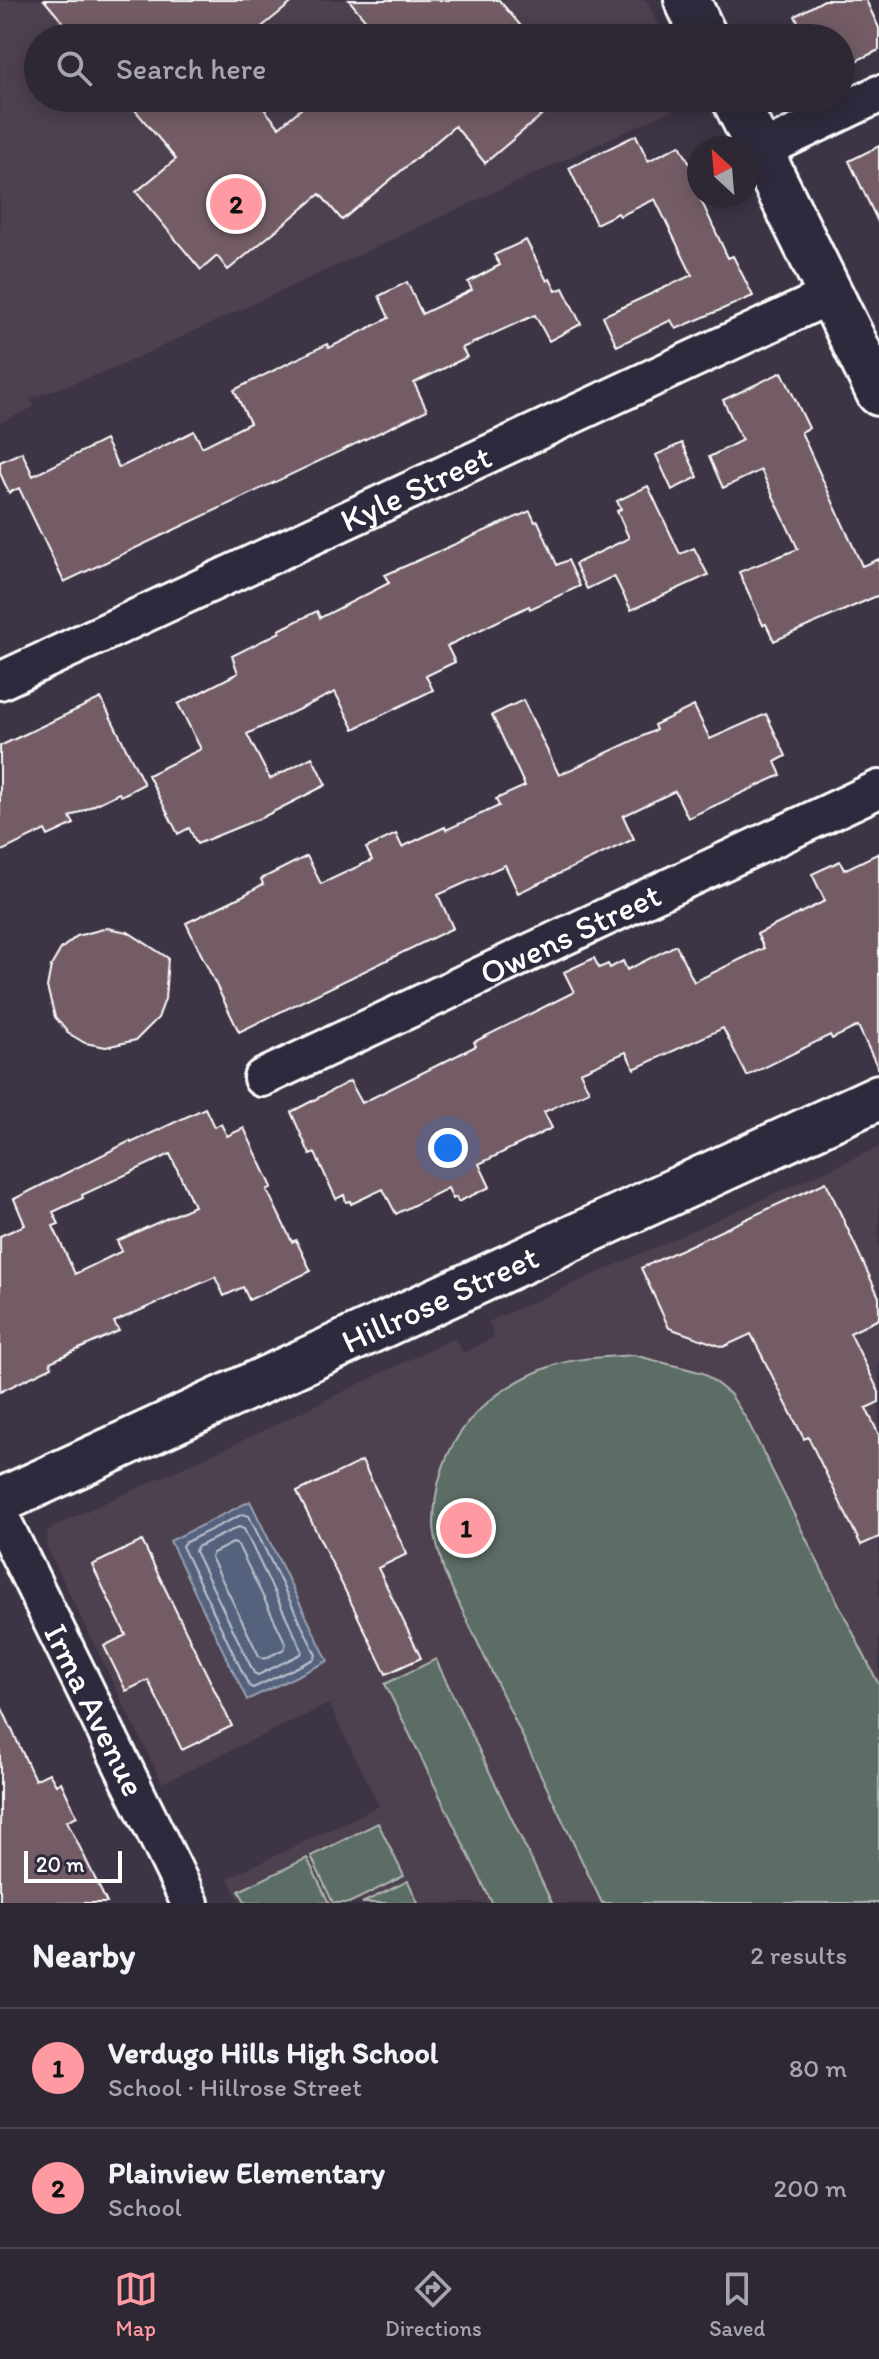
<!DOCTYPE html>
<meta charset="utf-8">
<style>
:root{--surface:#2e2734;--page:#3a3340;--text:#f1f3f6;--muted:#a7a5ac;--line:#49444f;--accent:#ff9aa2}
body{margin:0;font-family:Itim,sans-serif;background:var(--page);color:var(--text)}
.compass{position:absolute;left:687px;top:136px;width:72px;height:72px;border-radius:50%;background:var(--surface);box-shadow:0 4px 20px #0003;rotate:334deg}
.scale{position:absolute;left:24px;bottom:20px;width:98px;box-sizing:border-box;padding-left:8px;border:4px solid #fff;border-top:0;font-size:22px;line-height:28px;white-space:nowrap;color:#fff;-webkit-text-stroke:6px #2f2a3d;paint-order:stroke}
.you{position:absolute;left:448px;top:1148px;width:28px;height:28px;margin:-20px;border:6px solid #fff;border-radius:50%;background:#1a73e8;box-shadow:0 0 0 12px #1a73e833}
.badge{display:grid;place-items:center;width:52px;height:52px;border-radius:50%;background:var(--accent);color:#111;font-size:26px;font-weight:700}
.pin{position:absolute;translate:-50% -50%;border:4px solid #fff;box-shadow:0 2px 8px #0006}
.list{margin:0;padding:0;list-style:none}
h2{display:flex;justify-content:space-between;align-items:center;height:104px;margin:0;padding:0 32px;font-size:34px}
h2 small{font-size:26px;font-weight:400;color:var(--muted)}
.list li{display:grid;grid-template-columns:52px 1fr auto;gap:24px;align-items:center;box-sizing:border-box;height:120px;padding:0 32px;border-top:2px solid var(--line)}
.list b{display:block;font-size:30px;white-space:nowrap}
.list p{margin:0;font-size:26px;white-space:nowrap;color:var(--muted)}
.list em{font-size:26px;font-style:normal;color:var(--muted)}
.icon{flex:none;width:44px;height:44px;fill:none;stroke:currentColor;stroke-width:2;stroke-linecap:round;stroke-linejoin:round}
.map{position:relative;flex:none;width:879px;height:1903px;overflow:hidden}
.search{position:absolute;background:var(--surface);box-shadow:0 4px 20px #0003;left:24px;right:24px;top:24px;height:88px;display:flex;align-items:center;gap:20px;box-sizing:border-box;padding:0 28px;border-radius:44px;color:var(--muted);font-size:30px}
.sheet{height:344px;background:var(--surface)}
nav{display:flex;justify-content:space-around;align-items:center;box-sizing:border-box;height:112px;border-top:2px solid var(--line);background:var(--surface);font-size:22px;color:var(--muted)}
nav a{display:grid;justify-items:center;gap:4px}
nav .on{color:var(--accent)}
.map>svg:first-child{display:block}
.built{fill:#4d404f}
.green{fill:#5c6d65;stroke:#aeb6b2;stroke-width:2}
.water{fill:#54627d;stroke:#98a1b1;stroke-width:2}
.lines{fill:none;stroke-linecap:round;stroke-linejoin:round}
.shore{stroke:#bbc0cb;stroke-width:2}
.building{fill:#735b66;stroke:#fff;stroke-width:2;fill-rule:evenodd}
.street-casing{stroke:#fff;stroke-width:42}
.secondary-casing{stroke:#fff;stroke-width:50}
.street{stroke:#2f2a3d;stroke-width:36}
.secondary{stroke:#2f2a3d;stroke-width:44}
.labels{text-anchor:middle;stroke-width:7;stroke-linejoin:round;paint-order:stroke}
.street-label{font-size:34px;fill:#fff;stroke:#2f2a3d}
</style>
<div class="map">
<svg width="879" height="1903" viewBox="0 0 879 1903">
<rect width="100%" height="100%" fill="#3d3445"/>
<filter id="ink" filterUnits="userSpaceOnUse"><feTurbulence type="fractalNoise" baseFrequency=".0125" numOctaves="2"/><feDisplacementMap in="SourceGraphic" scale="16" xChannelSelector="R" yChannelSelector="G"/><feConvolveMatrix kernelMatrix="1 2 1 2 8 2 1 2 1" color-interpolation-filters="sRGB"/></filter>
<g filter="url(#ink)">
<!-- built -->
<path class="built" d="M 0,0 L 646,0 L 665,38 L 38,38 L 38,98 L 694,100 L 115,368 L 30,399 L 34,407 L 0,423 Z
M 879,1147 L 879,1903 L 240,1903 L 228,1878 L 379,1806 L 329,1704 L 162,1783 L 46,1546 L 48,1531 L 58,1524 L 237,1443 L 454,1338 L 464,1353 L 494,1337 L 488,1322 Z"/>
<!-- green -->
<path class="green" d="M 634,1355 L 703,1373 L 730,1394 L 747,1420 L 879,1685 L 879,1903 L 602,1903 L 444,1572 C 441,1557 434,1539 434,1524 C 434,1446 478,1394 549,1367 C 576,1357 606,1357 634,1355 Z
M 436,1659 L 438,1664 L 552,1903 L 492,1903 L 385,1684 Z
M 378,1823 L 404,1876 L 349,1903 L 333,1903 L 311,1856 Z
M 307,1858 L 329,1903 L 246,1903 L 239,1891 Z
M 408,1881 L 418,1903 L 362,1903 Z"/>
<!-- water -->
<path class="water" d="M 250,1501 L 328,1661 L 247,1700 L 170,1541 Z"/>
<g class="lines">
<!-- shore -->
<path class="shore" d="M 243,1514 L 249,1516 L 316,1655 L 314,1659 L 253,1688 L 249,1686 L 182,1546 L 184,1543 Z
M 239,1527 L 244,1529 L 302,1650 L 301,1654 L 258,1675 L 254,1673 L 195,1551 L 197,1547 Z
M 233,1543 L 238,1545 L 286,1644 L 284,1649 L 264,1659 L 259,1656 L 211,1557 L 213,1553 Z"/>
</g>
<!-- building -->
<path class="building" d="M 44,0 L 295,0 L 248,38 L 76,38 Z
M 349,0 L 499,0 L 531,38 L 380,38 Z
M 824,0 L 866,0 L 879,28 L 879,50 L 841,68 L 841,38 L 806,38 L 795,16 Z
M 125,98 L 255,98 L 279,127 L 314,98 L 562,98 L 485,163 L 455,126 L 342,220 L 320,194 L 228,270 L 217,256 L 201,270 L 136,192 L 176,159 Z
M 636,135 L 648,161 L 680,145 L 697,178 L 692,181 L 728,258 L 733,256 L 753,296 L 676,329 L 671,320 L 617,346 L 603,316 L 692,275 L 655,199 L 620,216 L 618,213 L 596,224 L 569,168 Z
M 879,146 L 879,224 L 849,161 Z
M 526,240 L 547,281 L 550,279 L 556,291 L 563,288 L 581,324 L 549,341 L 535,315 L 462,348 L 467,357 L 414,383 L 427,410 L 64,582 L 19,488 L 9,493 L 0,473 L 0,462 L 22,452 L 33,476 L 105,440 L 119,468 L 194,431 L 202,447 L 250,423 L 234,390 L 327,344 L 329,348 L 389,318 L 379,296 L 407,282 L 422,314 L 472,290 L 468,282 L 500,265 L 494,255 Z
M 782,372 L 809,428 L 801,432 L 862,566 L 879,559 L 879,595 L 774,641 L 766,624 L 763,625 L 739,572 L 798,549 L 761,470 L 723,488 L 709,457 L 742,440 L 723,400 Z
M 682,443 L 698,477 L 672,490 L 656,455 Z
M 648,486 L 680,554 L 694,548 L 708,575 L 631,610 L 614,576 L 587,589 L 575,564 L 629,538 L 617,511 L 621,509 L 617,501 Z
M 530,511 L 535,522 L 538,521 L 557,565 L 568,560 L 580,586 L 530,609 L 529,606 L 447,646 L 455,662 L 426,676 L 433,690 L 354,729 L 335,692 L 247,734 L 270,779 L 312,757 L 326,785 L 263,817 L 197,844 L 189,828 L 178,834 L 148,775 L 201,749 L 178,704 L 238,673 L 232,656 L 280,632 L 279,630 L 317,611 L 320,618 L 389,583 L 385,575 Z
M 101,698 L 144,784 L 121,796 L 119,793 L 70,817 L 74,824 L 48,836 L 45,830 L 0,852 L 0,746 Z
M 523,700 L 559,775 L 656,730 L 654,725 L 694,706 L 710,739 L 766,714 L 786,756 L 775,762 L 781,775 L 688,818 L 675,791 L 623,816 L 634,839 L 518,893 L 505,865 L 438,895 L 453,928 L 239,1032 L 186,923 L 242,896 L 263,884 L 261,879 L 307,856 L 321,884 L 372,860 L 366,848 L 396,834 L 402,847 L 445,827 L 446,830 L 499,806 L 496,799 L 525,786 L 492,715 Z
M 879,853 L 879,1070 L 858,1026 L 832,1039 L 830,1035 L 747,1076 L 723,1028 L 634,1069 L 626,1052 L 580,1072 L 589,1091 L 544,1112 L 552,1128 L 479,1164 L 490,1187 L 458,1202 L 456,1197 L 453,1199 L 448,1188 L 396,1214 L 383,1189 L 351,1204 L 350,1201 L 346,1202 L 344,1195 L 336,1199 L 315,1153 L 310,1155 L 291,1112 L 350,1081 L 362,1103 L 476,1046 L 474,1042 L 574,992 L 564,972 L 594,958 L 599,968 L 608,964 L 610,968 L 623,961 L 627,970 L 676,945 L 694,982 L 764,948 L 757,934 L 825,901 L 812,874 L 840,861 L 844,870 Z
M 107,928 L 128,932 L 168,958 L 165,999 L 158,1018 L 136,1040 L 106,1047 L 85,1043 L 68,1033 L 55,1017 L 47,987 L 51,966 L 61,949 L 77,936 Z
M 205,1108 L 214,1127 L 221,1124 L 227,1136 L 244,1128 L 272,1187 L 267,1190 L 292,1242 L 296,1240 L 311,1271 L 249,1300 L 243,1287 L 224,1296 L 215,1277 L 114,1322 L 119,1331 L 50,1362 L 52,1367 L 0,1392 L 0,1236 L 25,1225 L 14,1199 L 130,1141 L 131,1143 ZM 170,1154 L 194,1206 L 117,1241 L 122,1251 L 75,1274 L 53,1226 L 59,1224 L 53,1212 L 83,1198 L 82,1195 Z
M 826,1182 L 879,1297 L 879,1319 L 850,1333 L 879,1392 L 879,1402 L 866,1408 L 879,1435 L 879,1537 L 861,1545 L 808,1437 L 804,1439 L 751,1334 L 723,1347 L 669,1328 L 641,1268 Z
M 362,1461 L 407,1554 L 378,1568 L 421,1658 L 386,1674 L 297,1492 Z
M 142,1541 L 232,1726 L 182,1750 L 148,1680 L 126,1691 L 104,1646 L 126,1635 L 92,1565 Z
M 0,1704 L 35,1780 L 49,1773 L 56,1785 L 61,1782 L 77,1816 L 67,1821 L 107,1903 L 0,1903 Z"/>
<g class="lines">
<!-- street casing -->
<g class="street-casing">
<g id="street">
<path d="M 760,151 L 879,94"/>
<path id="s1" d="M 0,681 L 831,295"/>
<path id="s2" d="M 262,1078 L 879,789"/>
<path id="s3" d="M 0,1516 L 190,1903"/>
</g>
</g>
<!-- secondary casing -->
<g class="secondary-casing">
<g id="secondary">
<path d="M 687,0 L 705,38"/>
<path d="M 734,98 L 879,393"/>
<path id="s4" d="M 0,1501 L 879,1097"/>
</g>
</g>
<!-- street -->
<use href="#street" class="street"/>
<!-- secondary -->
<use href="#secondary" class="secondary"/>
</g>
</g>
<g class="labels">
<!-- street labels -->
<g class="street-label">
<text dy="12" stroke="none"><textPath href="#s1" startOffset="458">Kyle Street</textPath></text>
<text dy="12" stroke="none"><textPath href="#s2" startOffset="340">Owens Street</textPath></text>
<text dy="12" stroke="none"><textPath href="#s4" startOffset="484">Hillrose Street</textPath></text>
<text dy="12" stroke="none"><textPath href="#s3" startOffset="216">Irma Avenue</textPath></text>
</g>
</g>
</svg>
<svg class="compass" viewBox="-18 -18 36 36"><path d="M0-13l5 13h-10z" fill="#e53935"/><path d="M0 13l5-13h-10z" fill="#a7a5ac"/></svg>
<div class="scale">20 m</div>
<div class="you"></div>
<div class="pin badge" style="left:466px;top:1528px">1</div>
<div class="pin badge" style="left:236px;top:204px">2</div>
<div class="search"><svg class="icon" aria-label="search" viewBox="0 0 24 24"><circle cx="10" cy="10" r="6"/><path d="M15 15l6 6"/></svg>Search here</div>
</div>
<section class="sheet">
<h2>Nearby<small>2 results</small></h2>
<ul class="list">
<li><span class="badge">1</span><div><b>Verdugo Hills High School</b><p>School · Hillrose Street</p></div><em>80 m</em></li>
<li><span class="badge">2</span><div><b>Plainview Elementary</b><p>School</p></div><em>200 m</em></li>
</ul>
</section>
<nav>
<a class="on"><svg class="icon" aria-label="map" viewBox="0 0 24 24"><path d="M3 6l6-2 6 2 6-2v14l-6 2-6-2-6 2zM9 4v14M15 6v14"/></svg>Map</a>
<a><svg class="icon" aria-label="directions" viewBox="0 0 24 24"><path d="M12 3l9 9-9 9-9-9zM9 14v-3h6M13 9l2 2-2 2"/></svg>Directions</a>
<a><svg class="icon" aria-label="saved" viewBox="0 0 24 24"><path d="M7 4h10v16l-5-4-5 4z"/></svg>Saved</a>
</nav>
